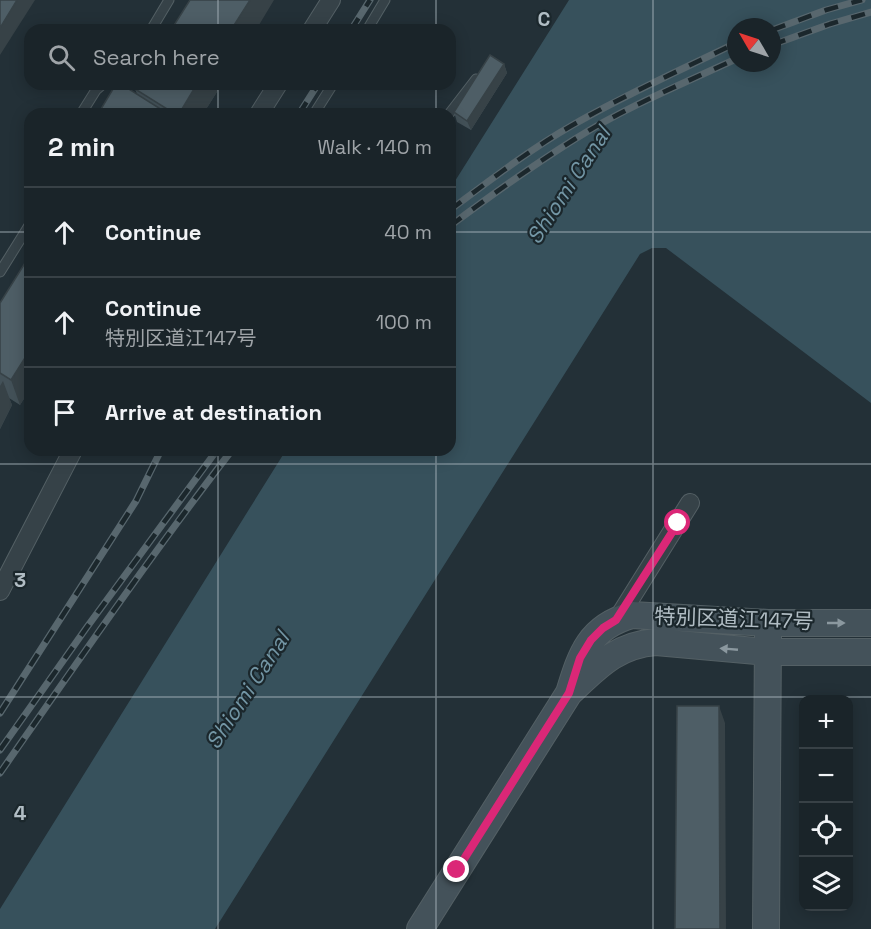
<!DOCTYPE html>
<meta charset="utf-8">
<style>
:root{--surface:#1a2429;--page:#232c31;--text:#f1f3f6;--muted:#9fa4a8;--line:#384146}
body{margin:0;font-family:"Space Grotesk","Noto Sans JP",sans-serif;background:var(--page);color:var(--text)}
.controls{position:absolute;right:18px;bottom:18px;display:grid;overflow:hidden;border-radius:12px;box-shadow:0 3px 15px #0003}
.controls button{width:54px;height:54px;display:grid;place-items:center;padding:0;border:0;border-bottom:2px solid var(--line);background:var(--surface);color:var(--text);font:30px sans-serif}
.compass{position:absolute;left:727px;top:18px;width:54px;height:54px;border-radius:50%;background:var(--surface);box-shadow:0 3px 15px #0003;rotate:309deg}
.stop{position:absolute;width:18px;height:18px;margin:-14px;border:4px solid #db2777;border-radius:50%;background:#fff}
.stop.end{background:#db2777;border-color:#fff;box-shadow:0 2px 6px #0008}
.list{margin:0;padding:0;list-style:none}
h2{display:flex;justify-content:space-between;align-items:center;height:78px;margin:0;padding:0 24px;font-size:26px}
h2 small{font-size:20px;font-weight:400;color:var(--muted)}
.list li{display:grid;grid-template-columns:39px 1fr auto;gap:18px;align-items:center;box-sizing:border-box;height:90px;padding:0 24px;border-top:2px solid var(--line)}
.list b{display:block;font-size:22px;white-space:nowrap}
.list p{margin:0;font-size:20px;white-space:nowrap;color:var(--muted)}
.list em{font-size:20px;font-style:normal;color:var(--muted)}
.icon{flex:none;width:33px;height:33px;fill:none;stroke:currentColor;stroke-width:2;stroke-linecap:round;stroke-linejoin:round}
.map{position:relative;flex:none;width:871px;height:929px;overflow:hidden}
.search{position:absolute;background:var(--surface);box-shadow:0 3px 15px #0003;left:24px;top:24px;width:432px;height:66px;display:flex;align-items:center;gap:15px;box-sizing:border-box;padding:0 21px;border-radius:18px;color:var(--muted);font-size:22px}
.panel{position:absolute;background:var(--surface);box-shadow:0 3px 15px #0003;left:24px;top:108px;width:432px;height:348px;border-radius:18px}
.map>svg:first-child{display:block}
.water{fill:#37515c;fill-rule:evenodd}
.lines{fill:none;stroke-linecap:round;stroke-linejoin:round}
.lane-casing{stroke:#546065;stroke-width:11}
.street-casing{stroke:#546065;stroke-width:20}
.secondary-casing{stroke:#546065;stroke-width:28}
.lane{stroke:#364248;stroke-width:9}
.street{stroke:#364248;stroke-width:18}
.secondary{stroke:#44525a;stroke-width:26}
.rail-casing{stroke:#58676e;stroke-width:7}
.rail{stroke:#1b272c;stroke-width:4.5;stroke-dasharray:14;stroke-linecap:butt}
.wall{fill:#435158}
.shaded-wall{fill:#374247}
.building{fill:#4e5e66;stroke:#374247;stroke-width:1.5}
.oneway{fill:#8b989f}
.route{stroke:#db2777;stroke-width:8}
.grid{fill:none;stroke:#b1bdc4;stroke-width:1.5;stroke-opacity:0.55}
.labels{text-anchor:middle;stroke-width:4.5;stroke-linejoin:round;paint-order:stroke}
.street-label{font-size:21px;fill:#b1bdc4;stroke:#1b272c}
.water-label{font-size:22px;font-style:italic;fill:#7396a5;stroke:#1b272c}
.grid-label{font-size:20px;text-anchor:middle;font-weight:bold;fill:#b1bdc4;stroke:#1b272c;stroke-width:4.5;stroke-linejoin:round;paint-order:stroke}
</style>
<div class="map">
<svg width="871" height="929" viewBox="0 0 871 929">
<rect width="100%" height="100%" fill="#233037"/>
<!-- water -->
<path class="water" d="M 569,0 L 871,0 L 871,403 L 666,248 L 652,248 L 640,254 L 215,929 L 0,929 L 0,909 L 286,450 L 450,450 L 450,189 ZM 736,27 L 772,27 L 772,63 L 736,63 Z"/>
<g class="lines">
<!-- lane casing -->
<g class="lane-casing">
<path id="lane" d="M 151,30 L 169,0
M 367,30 L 385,0
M 81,114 L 96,90 L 103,84
M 314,114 L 333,84
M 449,114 L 476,79
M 0,272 L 30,224"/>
</g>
<!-- street casing -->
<g class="street-casing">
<path id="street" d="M 312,30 L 331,0
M 259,114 L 278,84
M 0,591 L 73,450
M 617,620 L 690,503"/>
</g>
<!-- secondary casing -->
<g class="secondary-casing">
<path id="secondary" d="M 569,693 C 597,667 616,645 656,642 L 767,652 L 871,652
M 420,929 L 569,693 C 581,654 589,627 632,615 L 768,623 L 871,623
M 766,929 L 768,635"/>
</g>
<!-- lane -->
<use href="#lane" class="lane"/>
<!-- street -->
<use href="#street" class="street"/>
<!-- secondary -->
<use href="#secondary" class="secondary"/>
<!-- rail casing -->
<g class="rail-casing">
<path id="rail" d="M 351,30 L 370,0
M 772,30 L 826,10 L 862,0
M 772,45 L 830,24 L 871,12
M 299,114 L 318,84
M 450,210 C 489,181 529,150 571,126 C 624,95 681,70 736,43
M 450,226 C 490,196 532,166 575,139 C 626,107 682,84 736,59
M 0,713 L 136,501 L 161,450
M 0,750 L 87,627 L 217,450
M 0,773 C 76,664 151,555 232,450"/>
</g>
<!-- rail -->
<use href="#rail" class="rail"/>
</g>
<!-- wall -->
<path class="wall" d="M 504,64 L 507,73 L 471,130 L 457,122 L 454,112 Z
M 138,84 L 222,84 L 203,114 L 98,114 L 137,94 L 135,89 Z
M 30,255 L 30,389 L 20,405 L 9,398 L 12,405 L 0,429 L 0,303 Z"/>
<!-- shaded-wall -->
<path class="shaded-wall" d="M 17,0 L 35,0 L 0,55 L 0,28 Z
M 250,0 L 274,0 L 256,30 L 231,30 Z
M 504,64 L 507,73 L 471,130 L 467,121 Z
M 197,84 L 222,84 L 203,114 L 179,114 Z
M 159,108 L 161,114 L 155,114 Z
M 30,350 L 30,389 L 20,405 L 11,380 Z
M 3,381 L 12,405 L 0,429 L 0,386 Z
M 719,706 L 725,723 L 726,929 L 720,929 Z"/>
<!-- building -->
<path class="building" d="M 0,0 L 17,0 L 0,28 Z
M 190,0 L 250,0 L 231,30 L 171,30 Z
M 490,55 L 504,64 L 467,121 L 454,112 Z
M 116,84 L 121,84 L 159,108 L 155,114 L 98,114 Z
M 138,84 L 197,84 L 179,114 L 175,114 L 135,89 Z
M 30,255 L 30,350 L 11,380 L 0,373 L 0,303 Z
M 677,706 L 719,706 L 720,929 L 675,929 Z"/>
<!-- one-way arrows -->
<defs><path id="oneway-solid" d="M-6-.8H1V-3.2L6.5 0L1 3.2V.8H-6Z" transform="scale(1.5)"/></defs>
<g class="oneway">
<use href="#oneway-solid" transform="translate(836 623)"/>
<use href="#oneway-solid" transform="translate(729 649) rotate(-175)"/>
</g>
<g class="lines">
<!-- route -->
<path class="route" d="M 457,870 L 569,693 L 580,658 L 591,640 L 603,628 L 616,620 L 678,523"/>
</g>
<!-- grid -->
<path class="grid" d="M 218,0 L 218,30M 436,0 L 436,30M 653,0 L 653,929M 218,84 L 218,114M 436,84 L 436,114M 0,232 L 30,232M 450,232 L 871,232M 218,450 L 218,929M 436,450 L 436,929M 0,464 L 871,464M 0,697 L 871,697"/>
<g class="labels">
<!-- street labels -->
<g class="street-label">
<text transform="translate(734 619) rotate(2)" y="7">特別区道江147号</text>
</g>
<!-- water labels -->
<g class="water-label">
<text transform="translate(568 185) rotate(-57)" y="8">Shiomi Canal</text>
<text transform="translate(247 690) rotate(-57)" y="8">Shiomi Canal</text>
</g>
</g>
<g class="grid-label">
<text x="544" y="26">C</text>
<text x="20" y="587">3</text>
<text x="20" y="820">4</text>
</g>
</svg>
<div class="controls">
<button>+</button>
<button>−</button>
<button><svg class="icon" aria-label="locate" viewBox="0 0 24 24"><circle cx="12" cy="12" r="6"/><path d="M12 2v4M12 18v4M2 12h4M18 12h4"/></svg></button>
<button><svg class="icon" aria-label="layers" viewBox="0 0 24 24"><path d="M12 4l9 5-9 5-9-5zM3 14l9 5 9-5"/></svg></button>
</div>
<svg class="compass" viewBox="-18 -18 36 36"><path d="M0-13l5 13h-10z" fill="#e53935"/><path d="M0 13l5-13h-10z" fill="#9fa4a8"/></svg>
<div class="stop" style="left:678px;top:523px"></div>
<div class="stop end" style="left:457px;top:870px"></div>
<div class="search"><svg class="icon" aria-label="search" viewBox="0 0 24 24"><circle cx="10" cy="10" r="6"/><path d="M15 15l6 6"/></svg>Search here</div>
<section class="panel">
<h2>2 min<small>Walk · 140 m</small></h2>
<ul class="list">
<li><svg class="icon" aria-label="ahead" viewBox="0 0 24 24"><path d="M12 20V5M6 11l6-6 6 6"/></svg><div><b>Continue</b></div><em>40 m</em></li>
<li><svg class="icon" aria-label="ahead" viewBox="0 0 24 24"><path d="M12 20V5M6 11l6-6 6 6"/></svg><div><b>Continue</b><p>特別区道江147号</p></div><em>100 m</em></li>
<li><svg class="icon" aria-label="arrive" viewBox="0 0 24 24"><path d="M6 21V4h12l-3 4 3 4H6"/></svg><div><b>Arrive at destination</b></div></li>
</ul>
</section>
</div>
